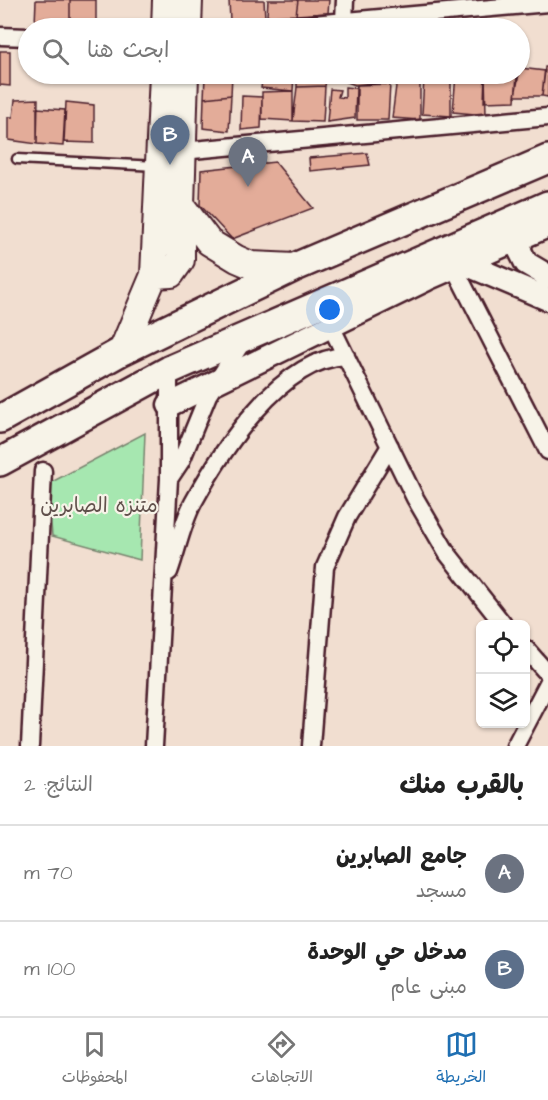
<!DOCTYPE html>
<html lang="ar">
<meta charset="utf-8">
<style>
:root{--surface:#fff;--page:#f2f2f2;--text:#222;--muted:#767676;--line:#e0e0e0;--accent:#1f6fb2}
body{margin:0;font-family:"Architects Daughter","Playpen Sans Arabic",sans-serif;background:var(--page);color:var(--text);direction:rtl}
.controls{position:absolute;right:18px;bottom:18px;display:grid;overflow:hidden;border-radius:9px;box-shadow:0 2px 4px #0004}
.controls button{width:54px;height:54px;display:grid;place-items:center;padding:0;border:0;border-bottom:2px solid var(--line);background:var(--surface);color:var(--text);font:30px sans-serif}
.you{position:absolute;left:330px;top:310px;width:21px;height:21px;margin:-15px;border:4px solid #fff;border-radius:50%;background:#1a73e8;box-shadow:0 0 0 9px #1a73e833}
.badge{display:grid;place-items:center;width:39px;height:39px;border-radius:50%;background:var(--accent);color:#fff;font-size:20px;font-weight:700}
.pin{position:absolute;translate:-50% -50px;filter:drop-shadow(0 2px 3px #0008)}
.pin::after{content:'';position:absolute;top:32px;width:21px;height:18px;background:inherit;clip-path:polygon(0 0,100% 0,50% 100%)}
.list{margin:0;padding:0;list-style:none}
h2{display:flex;justify-content:space-between;align-items:center;height:78px;margin:0;padding:0 24px;font-size:26px}
h2 small{font-size:20px;font-weight:400;color:var(--muted)}
.list li{display:grid;grid-template-columns:39px 1fr auto;gap:18px;align-items:center;box-sizing:border-box;height:96px;padding:0 24px;border-top:2px solid var(--line)}
.list b{display:block;font-size:22px;white-space:nowrap}
.list p{margin:0;font-size:20px;white-space:nowrap;color:var(--muted)}
.list em{font-size:20px;font-style:normal;color:var(--muted)}
.icon{flex:none;width:33px;height:33px;fill:none;stroke:currentColor;stroke-width:2;stroke-linecap:round;stroke-linejoin:round}
.map{position:relative;flex:none;width:548px;height:746px;overflow:hidden;direction:ltr}
.search{position:absolute;background:var(--surface);box-shadow:0 2px 4px #0004;left:18px;right:18px;top:18px;height:66px;display:flex;align-items:center;gap:15px;box-sizing:border-box;padding:0 21px;border-radius:33px;color:var(--muted);font-size:22px}
.sheet{height:270px;background:var(--surface)}
nav{display:flex;justify-content:space-around;align-items:center;box-sizing:border-box;height:84px;border-top:2px solid var(--line);background:var(--surface);font-size:16px;color:var(--muted)}
nav a{display:grid;justify-items:center;gap:3px}
nav .on{color:var(--accent)}
.map>svg:first-child{display:block}
.green{fill:#a6e7b0;stroke:#78836e;stroke-width:1.5}
.building{fill:#e3ac99;stroke:#4a1f2b;stroke-width:1.5}
.lines{fill:none;stroke-linecap:round;stroke-linejoin:round}
.service-casing{stroke:#4a1f2b;stroke-width:13}
.minor-casing{stroke:#4a1f2b;stroke-width:21}
.secondary-casing{stroke:#4a1f2b;stroke-width:27}
.primary-casing{stroke:#4a1f2b;stroke-width:30}
.trunk-casing{stroke:#4a1f2b;stroke-width:32}
.service{stroke:#f7f3e8;stroke-width:8}
.minor{stroke:#f7f3e8;stroke-width:16}
.secondary{stroke:#f7f3e8;stroke-width:22}
.primary{stroke:#f7f3e8;stroke-width:26}
.trunk{stroke:#f7f3e8;stroke-width:27}
.labels{text-anchor:middle;stroke-width:4.5;stroke-linejoin:round;paint-order:stroke}
.park-label{font-size:20px;fill:#61514c;stroke:#f7f3e8}
</style>
<div class="map">
<svg width="548" height="746" viewBox="0 0 548 746">
<rect width="100%" height="100%" fill="#f1ded0"/>
<filter id="ink" filterUnits="userSpaceOnUse"><feTurbulence type="fractalNoise" baseFrequency=".0167" numOctaves="2"/><feDisplacementMap in="SourceGraphic" scale="12" xChannelSelector="R" yChannelSelector="G"/><feConvolveMatrix kernelMatrix="1 2 1 2 8 2 1 2 1" color-interpolation-filters="sRGB"/></filter>
<g filter="url(#ink)">
<!-- green -->
<path class="green" d="M 145,433 L 140,560 L 52,536 L 48,484 Z"/>
<!-- building -->
<path class="building" d="M 36,0 L 70,0 L 70,26 L 35,24 Z
M 70,0 L 96,0 L 96,27 L 70,26 Z
M 229,0 L 264,0 L 265,18 L 230,21 Z
M 268,0 L 298,0 L 296,15 L 267,16 Z
M 298,0 L 329,0 L 328,13 L 296,15 Z
M 0,51 L 10,51 L 10,86 L 0,85 Z
M 545,67 L 548,67 L 548,97 L 542,96 Z
M 520,68 L 545,71 L 542,96 L 515,96 Z
M 263,74 L 294,74 L 293,91 L 261,88 Z
M 297,74 L 327,74 L 325,86 L 297,87 Z
M 339,74 L 389,74 L 390,81 L 355,85 L 339,79 Z
M 393,74 L 420,74 L 420,78 L 393,78 Z
M 420,74 L 452,74 L 451,80 L 420,78 Z
M 456,74 L 485,74 L 486,115 L 453,112 Z
M 485,74 L 517,74 L 515,101 L 484,102 Z
M 232,75 L 231,95 L 204,98 L 205,77 Z
M 397,78 L 420,78 L 420,120 L 392,118 Z
M 424,78 L 451,80 L 451,116 L 422,114 Z
M 390,84 L 388,120 L 357,120 L 357,85 Z
M 325,86 L 323,122 L 293,121 L 297,87 Z
M 345,87 L 356,88 L 355,118 L 327,122 L 330,89 L 340,90 L 338,97 L 345,98 Z
M 293,91 L 293,121 L 262,119 L 262,92 Z
M 231,95 L 229,131 L 203,128 L 204,98 Z
M 242,96 L 262,97 L 261,128 L 241,130 Z
M 38,99 L 37,144 L 9,140 L 9,117 L 13,117 L 15,100 Z
M 66,102 L 94,105 L 94,143 L 64,142 Z
M 37,108 L 65,110 L 63,146 L 37,144 Z
M 367,153 L 370,165 L 310,171 L 309,158 Z
M 275,162 L 313,208 L 232,239 L 200,205 L 201,170 Z"/>
<g class="lines">
<!-- service casing -->
<g class="service-casing">
<path id="service" d="M 17,159 L 157,166"/>
</g>
<!-- minor casing -->
<g class="minor-casing">
<path id="minor" d="M 344,20 L 345,0
M 268,28 L 548,3
M 0,36 L 28,37
M 182,151 L 548,117
M 454,267 L 548,451
M 331,326 L 415,498 L 447,553 L 503,624
M 169,479 L 181,461 L 208,395 L 243,341
M 169,572 C 177,550 182,524 193,503 C 222,450 280,359 346,356
M 526,649 L 548,674
M 30,746 L 43,471
M 154,746 L 169,479 L 169,370
M 311,746 L 325,567 L 347,517 L 390,446
M 515,746 L 548,683"/>
</g>
<!-- secondary casing -->
<g class="secondary-casing">
<path id="secondary" d="M 530,229 L 523,237 L 519,249 L 526,263 L 548,276
M 456,260 L 548,299
M 169,405 L 427,279 L 548,226"/>
</g>
<!-- primary casing -->
<g class="primary-casing">
<path id="primary" d="M 165,28 L 166,0
M 188,28 L 189,0
M 185,74 L 181,205 L 209,242 L 237,259 L 251,265 L 295,267
M 154,275 L 171,274 L 181,260 L 181,205
M 122,351 L 154,275 L 163,74"/>
</g>
<!-- trunk casing -->
<g class="trunk-casing">
<path id="trunk" d="M 0,419 L 122,351 L 295,267 L 548,159
M 0,462 L 169,370 L 548,205"/>
</g>
<!-- service -->
<use href="#service" class="service"/>
<!-- minor -->
<use href="#minor" class="minor"/>
<!-- secondary -->
<use href="#secondary" class="secondary"/>
<!-- primary -->
<use href="#primary" class="primary"/>
<!-- trunk -->
<use href="#trunk" class="trunk"/>
</g>
</g>
<g class="labels">
<!-- park labels -->
<g class="park-label">
<text x="99" y="512">متنزه الصابرين</text>
</g>
</g>
</svg>
<div class="controls">
<button><svg class="icon" aria-label="locate" viewBox="0 0 24 24"><circle cx="12" cy="12" r="6"/><path d="M12 2v4M12 18v4M2 12h4M18 12h4"/></svg></button>
<button><svg class="icon" aria-label="layers" viewBox="0 0 24 24"><path d="M12 4l9 5-9 5-9-5zM3 14l9 5 9-5"/></svg></button>
</div>
<div class="you"></div>
<div class="pin badge" style="left:248px;top:187px;background:#6b7280">A</div>
<div class="pin badge" style="left:170px;top:165px;background:#5c6f8a">B</div>
<div class="search"><svg class="icon" aria-label="search" viewBox="0 0 24 24"><circle cx="10" cy="10" r="6"/><path d="M15 15l6 6"/></svg>ابحث هنا</div>
</div>
<section class="sheet">
<h2>بالقرب منك<small>النتائج: 2</small></h2>
<ul class="list">
<li><span class="badge" style="background:#6b7280">A</span><div><b>جامع الصابرين</b><p>مسجد</p></div><em>70 m</em></li>
<li><span class="badge" style="background:#5c6f8a">B</span><div><b>مدخل حي الوحدة</b><p>مبنى عام</p></div><em>100 m</em></li>
</ul>
</section>
<nav>
<a class="on"><svg class="icon" aria-label="map" viewBox="0 0 24 24"><path d="M3 6l6-2 6 2 6-2v14l-6 2-6-2-6 2zM9 4v14M15 6v14"/></svg>الخريطة</a>
<a><svg class="icon" aria-label="directions" viewBox="0 0 24 24"><path d="M12 3l9 9-9 9-9-9zM9 14v-3h6M13 9l2 2-2 2"/></svg>الاتجاهات</a>
<a><svg class="icon" aria-label="saved" viewBox="0 0 24 24"><path d="M7 4h10v16l-5-4-5 4z"/></svg>المحفوظات</a>
</nav>
